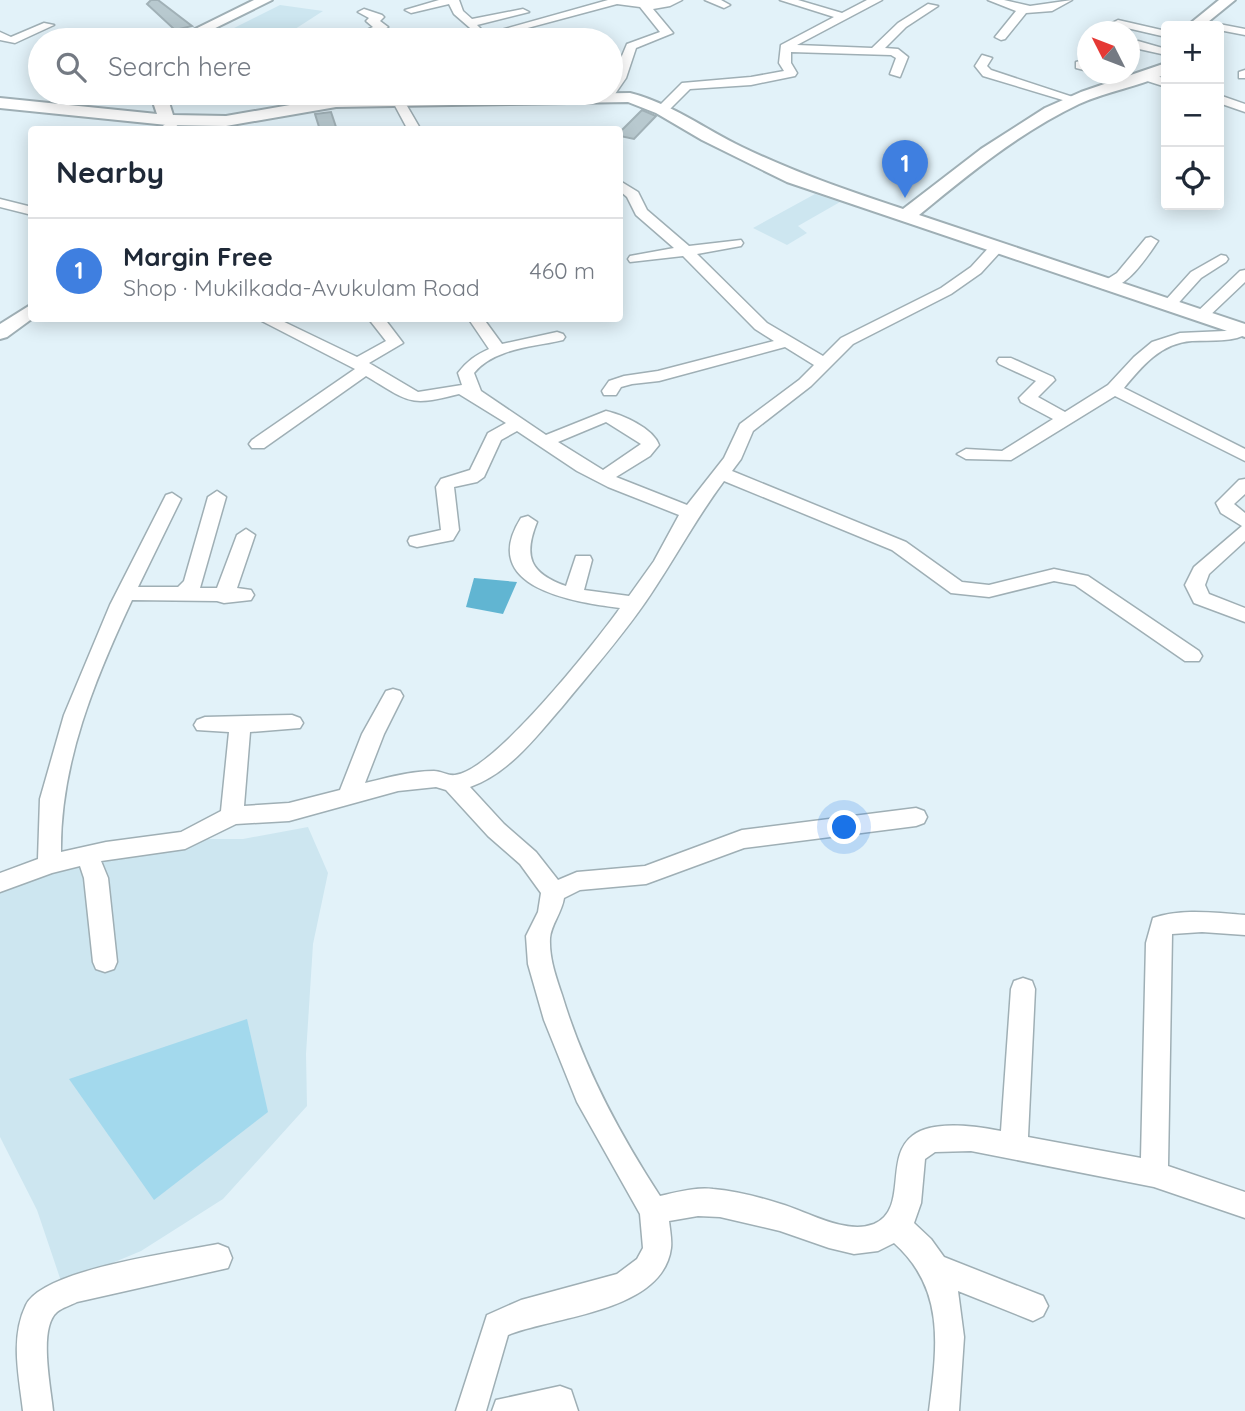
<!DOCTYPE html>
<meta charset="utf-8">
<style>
:root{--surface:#fff;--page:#f6f6f7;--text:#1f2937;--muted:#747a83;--line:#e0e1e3;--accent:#a60d3b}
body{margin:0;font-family:Quicksand,sans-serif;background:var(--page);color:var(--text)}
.controls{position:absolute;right:21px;top:21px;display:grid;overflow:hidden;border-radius:7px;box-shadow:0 4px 18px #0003}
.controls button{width:63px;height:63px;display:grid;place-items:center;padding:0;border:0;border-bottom:2px solid var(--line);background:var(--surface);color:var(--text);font:35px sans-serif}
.compass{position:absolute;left:1077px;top:21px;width:63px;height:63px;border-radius:50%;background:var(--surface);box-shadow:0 4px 18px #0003;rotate:312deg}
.you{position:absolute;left:845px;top:828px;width:24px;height:24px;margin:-18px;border:5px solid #fff;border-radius:50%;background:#1a73e8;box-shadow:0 0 0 10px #1a73e833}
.badge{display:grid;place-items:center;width:46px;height:46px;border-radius:50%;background:var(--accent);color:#fff;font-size:23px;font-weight:700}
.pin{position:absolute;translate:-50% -58px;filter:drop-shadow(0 2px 4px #0008)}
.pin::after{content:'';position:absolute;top:37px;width:24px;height:21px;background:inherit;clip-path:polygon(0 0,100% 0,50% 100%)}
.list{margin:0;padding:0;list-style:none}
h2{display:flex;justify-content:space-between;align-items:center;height:91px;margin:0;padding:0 28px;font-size:30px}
h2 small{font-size:23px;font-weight:400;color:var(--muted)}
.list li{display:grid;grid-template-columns:46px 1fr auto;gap:21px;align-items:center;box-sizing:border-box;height:105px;padding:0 28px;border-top:2px solid var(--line)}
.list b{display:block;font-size:26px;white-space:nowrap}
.list p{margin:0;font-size:23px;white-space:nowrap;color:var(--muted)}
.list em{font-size:23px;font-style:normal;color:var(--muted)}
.icon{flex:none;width:38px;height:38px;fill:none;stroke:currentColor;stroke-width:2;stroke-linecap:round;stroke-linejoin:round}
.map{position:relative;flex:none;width:1245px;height:1411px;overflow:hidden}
.search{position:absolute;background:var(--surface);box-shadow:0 4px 18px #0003;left:28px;top:28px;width:595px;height:77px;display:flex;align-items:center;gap:18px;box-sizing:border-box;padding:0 24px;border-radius:38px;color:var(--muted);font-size:26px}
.panel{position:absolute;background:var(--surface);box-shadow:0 4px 18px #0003;left:28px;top:126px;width:595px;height:196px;border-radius:7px}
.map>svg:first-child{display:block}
.built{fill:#cde6f0}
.green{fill:#a3d9ed}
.water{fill:#61b5d2}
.building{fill:#b8c9cf;stroke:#a1b1b7;stroke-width:2}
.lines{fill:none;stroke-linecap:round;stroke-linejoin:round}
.minor-casing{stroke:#9fafb5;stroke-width:3}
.major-casing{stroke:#9fafb5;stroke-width:4}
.minor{fill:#fff;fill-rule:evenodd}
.major{fill:#fff;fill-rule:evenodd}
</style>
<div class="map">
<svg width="1245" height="1411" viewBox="0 0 1245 1411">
<rect width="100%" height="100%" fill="#e2f2f9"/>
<!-- built -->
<path class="built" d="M 280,5 L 323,11 L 278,40 L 230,30 Z
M 815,194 L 840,202 L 798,226 L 807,233 L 787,245 L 753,228 Z
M 308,827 L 328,873 L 313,944 L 306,1054 L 307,1106 L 223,1199 L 141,1251 L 62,1284 L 37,1210 L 0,1137 L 0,887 L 185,839 L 243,839 Z"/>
<!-- green -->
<path class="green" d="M 247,1019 L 268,1112 L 154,1200 L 69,1079 Z"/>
<!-- water -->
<path class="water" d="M 474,578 L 517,582 L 503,614 L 466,607 Z"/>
<!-- building -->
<path class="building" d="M 151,0 L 158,0 L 192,26 L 175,30 L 147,4 Z
M 642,110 L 656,116 L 634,139 L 620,136 L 620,132 Z
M 331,112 L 337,130 L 320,130 L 315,114 Z"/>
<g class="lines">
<!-- minor casing -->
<g class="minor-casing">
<path id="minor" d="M 439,0 L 459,0 L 463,11 L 472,19 L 523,9 L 529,12 L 477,25 L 483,31 L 477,34 L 454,14 L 449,4 L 411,13 L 405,10 Z
M 608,0 L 682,0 L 670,6 L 653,9 L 673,33 L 636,48 L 626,78 L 615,94 L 606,93 L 611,93 L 611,82 L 627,44 L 660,32 L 640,7 L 617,4 L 483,40 L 476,37 Z
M 705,0 L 721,0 L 730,5 L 724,8 Z
M 780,0 L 798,0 L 842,13 L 867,0 L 882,0 L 797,45 L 872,48 L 898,23 L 928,4 L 938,6 L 906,27 L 885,48 L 898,49 L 908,57 L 900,77 L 890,74 L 896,58 L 891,55 L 791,52 L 791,63 L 797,73 L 795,76 L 751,85 L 690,89 L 666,113 L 658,113 L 658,107 L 682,83 L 751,77 L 784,71 L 779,63 L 781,45 L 834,17 Z
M 988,0 L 1004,0 L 1030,6 L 1072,0 L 1052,11 L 1026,13 L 1005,39 L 1001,40 L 995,37 L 1016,11 Z
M 364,9 L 382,15 L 384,17 L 380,21 L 388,27 L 376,34 L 388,40 L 372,40 L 362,36 L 362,32 L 373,27 L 366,21 L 369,18 L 358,12 Z
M 1118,20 L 1166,31 L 1166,37 L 1114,25 L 1112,23 Z
M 44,23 L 54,25 L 15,43 L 0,40 L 0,32 L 11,37 Z
M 1219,24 L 1245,29 L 1245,35 L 1219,30 L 1219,26 L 1214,26 Z
M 103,35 L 121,38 L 123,40 L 83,40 Z
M 1138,41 L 1166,49 L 1166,55 L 1139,49 L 1130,52 L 1130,45 Z
M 982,55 L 992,58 L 987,66 L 991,70 L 1082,100 L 1076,104 L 983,76 L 975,66 Z
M 1080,61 L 1088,64 L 1088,71 L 1076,68 L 1076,62 Z
M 1245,70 L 1245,78 L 1239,78 L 1239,72 Z
M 1148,73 L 1166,79 L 1166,87 L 1144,80 L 1142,77 Z
M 1095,74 L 1115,74 L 1139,81 L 1133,85 Z
M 1219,95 L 1245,104 L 1245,112 L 1219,103 Z
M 399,98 L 403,99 L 421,130 L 408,130 L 393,102 Z
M 177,116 L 183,120 L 172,130 L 157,130 Z
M 620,181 L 638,192 L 647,210 L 689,246 L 741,240 L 743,243 L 741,246 L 697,254 L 767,323 L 823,356 L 841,338 L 941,288 L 971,267 L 992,244 L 1002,244 L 1004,247 L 1002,250 L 981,273 L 951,294 L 853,344 L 811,386 L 753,431 L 741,459 L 732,471 L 906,542 L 962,582 L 989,585 L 1054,569 L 1088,576 L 1199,651 L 1202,656 L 1199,661 L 1185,661 L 1075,585 L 1054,581 L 989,597 L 951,593 L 892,550 L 724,481 C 694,521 671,566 642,607 C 618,641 589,674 562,707 C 535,738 509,773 470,787 L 504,824 L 536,852 L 558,880 L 577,872 L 645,866 L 742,830 L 916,808 L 924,811 L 927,817 L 924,823 L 916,826 L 744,848 L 646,884 L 580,890 L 564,898 C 562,912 551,925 550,938 C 549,958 556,977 562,995 C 584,1068 619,1133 660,1196 C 678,1192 695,1187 713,1189 C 736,1191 759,1197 781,1204 C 808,1212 846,1235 874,1224 C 925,1202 847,1101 1001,1131 L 1011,989 L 1014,981 L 1023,978 L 1032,981 L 1035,989 L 1028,1137 L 1141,1158 L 1146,943 L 1153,918 C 1182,908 1216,913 1245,915 L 1245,935 L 1202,932 L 1172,934 L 1168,1166 L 1245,1192 L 1245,1218 L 1154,1187 L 971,1151 L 935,1152 L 925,1159 L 921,1203 L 914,1223 L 931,1239 L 944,1257 L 1043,1296 L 1048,1306 L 1043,1316 L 1033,1321 L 958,1291 L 964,1337 L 959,1411 L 929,1411 C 937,1348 946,1289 894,1243 L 878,1251 L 854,1254 L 829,1248 L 780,1231 L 720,1217 L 698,1216 L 669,1221 C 670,1230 672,1240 671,1248 C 663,1312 555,1316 508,1335 L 486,1411 L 456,1411 L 487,1315 L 521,1300 L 617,1274 L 637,1259 L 643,1248 L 640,1214 L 577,1102 L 544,1020 L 528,964 L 526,936 L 538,912 L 541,893 L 520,864 L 488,836 L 446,790 L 436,787 L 398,791 L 289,821 L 236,824 L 185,849 L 101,861 L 108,878 L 117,962 L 114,969 L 105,972 L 96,969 L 93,962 L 84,878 L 80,866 L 52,873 L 0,892 L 0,873 L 38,859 L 40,799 L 64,715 L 110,605 L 166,495 L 172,493 L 181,499 L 138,587 L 178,587 L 184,581 L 208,497 L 217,491 L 226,497 L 200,588 L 217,588 L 237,535 L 246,529 L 255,535 L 237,588 L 251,590 L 254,595 L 251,600 L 224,603 L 217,601 L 132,600 C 95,679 60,763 61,852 L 106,842 L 181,832 L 221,811 L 229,732 L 197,730 L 194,725 L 197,720 L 205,717 L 292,715 L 300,718 L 303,723 L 300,728 L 250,732 L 244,806 L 289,803 L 340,790 L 362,734 L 386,691 L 393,689 L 400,691 L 403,696 L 384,734 L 365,783 C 387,778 410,771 434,771 C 441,771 448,776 455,775 C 494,771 595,643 620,608 C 574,602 477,588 521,518 L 528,516 L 537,522 C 523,557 530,573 566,586 L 576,556 L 590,556 L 592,560 L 584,590 L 629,596 L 654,561 L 679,515 L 608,487 L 577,471 L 517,431 L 501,440 L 484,477 L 477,482 L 454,487 L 459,530 L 453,540 L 417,547 L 410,545 L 408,541 L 410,537 L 441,530 L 436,487 L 441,479 L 470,470 L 488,433 L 506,423 L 459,394 C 408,407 410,402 366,376 L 264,448 L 252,448 L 249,444 L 252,440 L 355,369 L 256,318 L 276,318 L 357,357 L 386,341 L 368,318 L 384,318 L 403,343 L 369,363 L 418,392 L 462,385 L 458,373 C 467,361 476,355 489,349 L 468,318 L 483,318 L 502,344 L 557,332 L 563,334 L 565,337 L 563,340 C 534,347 494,348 474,373 L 481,391 L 546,435 L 606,411 C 623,415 653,428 659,445 L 650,456 L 616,477 L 687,505 L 724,458 L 740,424 L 799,380 L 814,365 L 785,347 L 659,381 L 632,384 L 621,387 L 616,395 L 604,395 L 602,391 L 609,381 L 624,376 L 658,371 L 774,341 L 755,329 L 683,256 L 630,262 L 628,259 L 630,256 L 674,248 L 636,215 L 627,197 L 620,191 ZM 606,422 L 641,444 L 603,470 L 558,442 Z
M 0,199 L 32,207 L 32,215 L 0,207 Z
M 1151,237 L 1158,241 C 1146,258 1125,293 1101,288 L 1098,285 L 1117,273 L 1146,238 Z
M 1221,255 L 1226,256 L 1228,259 L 1226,262 L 1201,278 L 1173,309 L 1163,309 L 1160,306 L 1163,303 L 1191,272 Z
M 1245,270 L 1245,282 L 1206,319 L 1196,319 L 1193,316 L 1196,313 L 1240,271 Z
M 1245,326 L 1245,335 L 1237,338 C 1221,342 1207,340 1192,341 C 1161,343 1142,366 1124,388 L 1245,449 L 1245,461 L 1115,396 L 1011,460 L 966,459 L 957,454 L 966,449 L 1002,451 L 1053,419 L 1021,402 L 1019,398 L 1036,381 L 999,364 L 997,361 L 999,358 L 1011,358 L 1053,377 L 1055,380 L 1038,397 L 1065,412 L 1108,385 L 1134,357 L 1152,342 L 1180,333 L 1225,331 Z
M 1245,479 L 1245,494 L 1234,504 L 1245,513 L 1245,541 L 1209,574 L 1205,585 L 1209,594 L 1245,608 L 1245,622 L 1194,603 L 1185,585 L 1194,567 L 1242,526 L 1221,513 L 1216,503 L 1239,480 Z
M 218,1244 L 228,1248 L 232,1258 L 228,1268 L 77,1302 C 71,1305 62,1308 57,1312 C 38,1328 51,1388 53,1411 L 23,1411 C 19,1376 10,1338 26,1305 C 43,1269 178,1252 218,1244 Z
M 560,1386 L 571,1390 L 578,1411 L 492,1411 L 496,1400 Z"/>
</g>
<!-- major casing -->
<g class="major-casing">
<path id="major" d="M 254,0 L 272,0 L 191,40 L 173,40 Z
M 1219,0 L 1235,0 L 1203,26 L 1187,26 Z
M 1166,63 L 1166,74 C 1138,87 1107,91 1079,104 C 1020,132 969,174 919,215 L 1245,324 L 1245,337 L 787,182 L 702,140 L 656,113 L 628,102 L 336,107 L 226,126 L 167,125 L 0,108 L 0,98 L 157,114 L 150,93 L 166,93 L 173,115 L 226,116 L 336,97 L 630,93 C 670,103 705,129 742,147 C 796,173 846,190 903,209 L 981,149 L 1045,108 L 1081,92 Z
M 32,304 L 33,318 L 7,337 L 0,339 L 0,324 Z"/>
</g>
<!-- minor -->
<use href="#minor" class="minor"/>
<!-- major -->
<use href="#major" class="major"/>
</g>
</svg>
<div class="controls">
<button>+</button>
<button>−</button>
<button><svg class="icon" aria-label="locate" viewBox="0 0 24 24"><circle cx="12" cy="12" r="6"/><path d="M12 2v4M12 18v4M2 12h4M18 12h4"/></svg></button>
</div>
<svg class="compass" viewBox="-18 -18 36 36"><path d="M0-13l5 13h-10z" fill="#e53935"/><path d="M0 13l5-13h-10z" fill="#747a83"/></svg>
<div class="you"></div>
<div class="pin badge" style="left:905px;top:198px;background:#3f7fe0">1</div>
<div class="search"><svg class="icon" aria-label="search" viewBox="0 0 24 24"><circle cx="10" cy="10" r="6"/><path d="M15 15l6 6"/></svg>Search here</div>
<section class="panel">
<h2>Nearby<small></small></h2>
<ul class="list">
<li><span class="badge" style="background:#3f7fe0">1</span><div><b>Margin Free</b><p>Shop · Mukilkada-Avukulam Road</p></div><em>460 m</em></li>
</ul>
</section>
</div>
